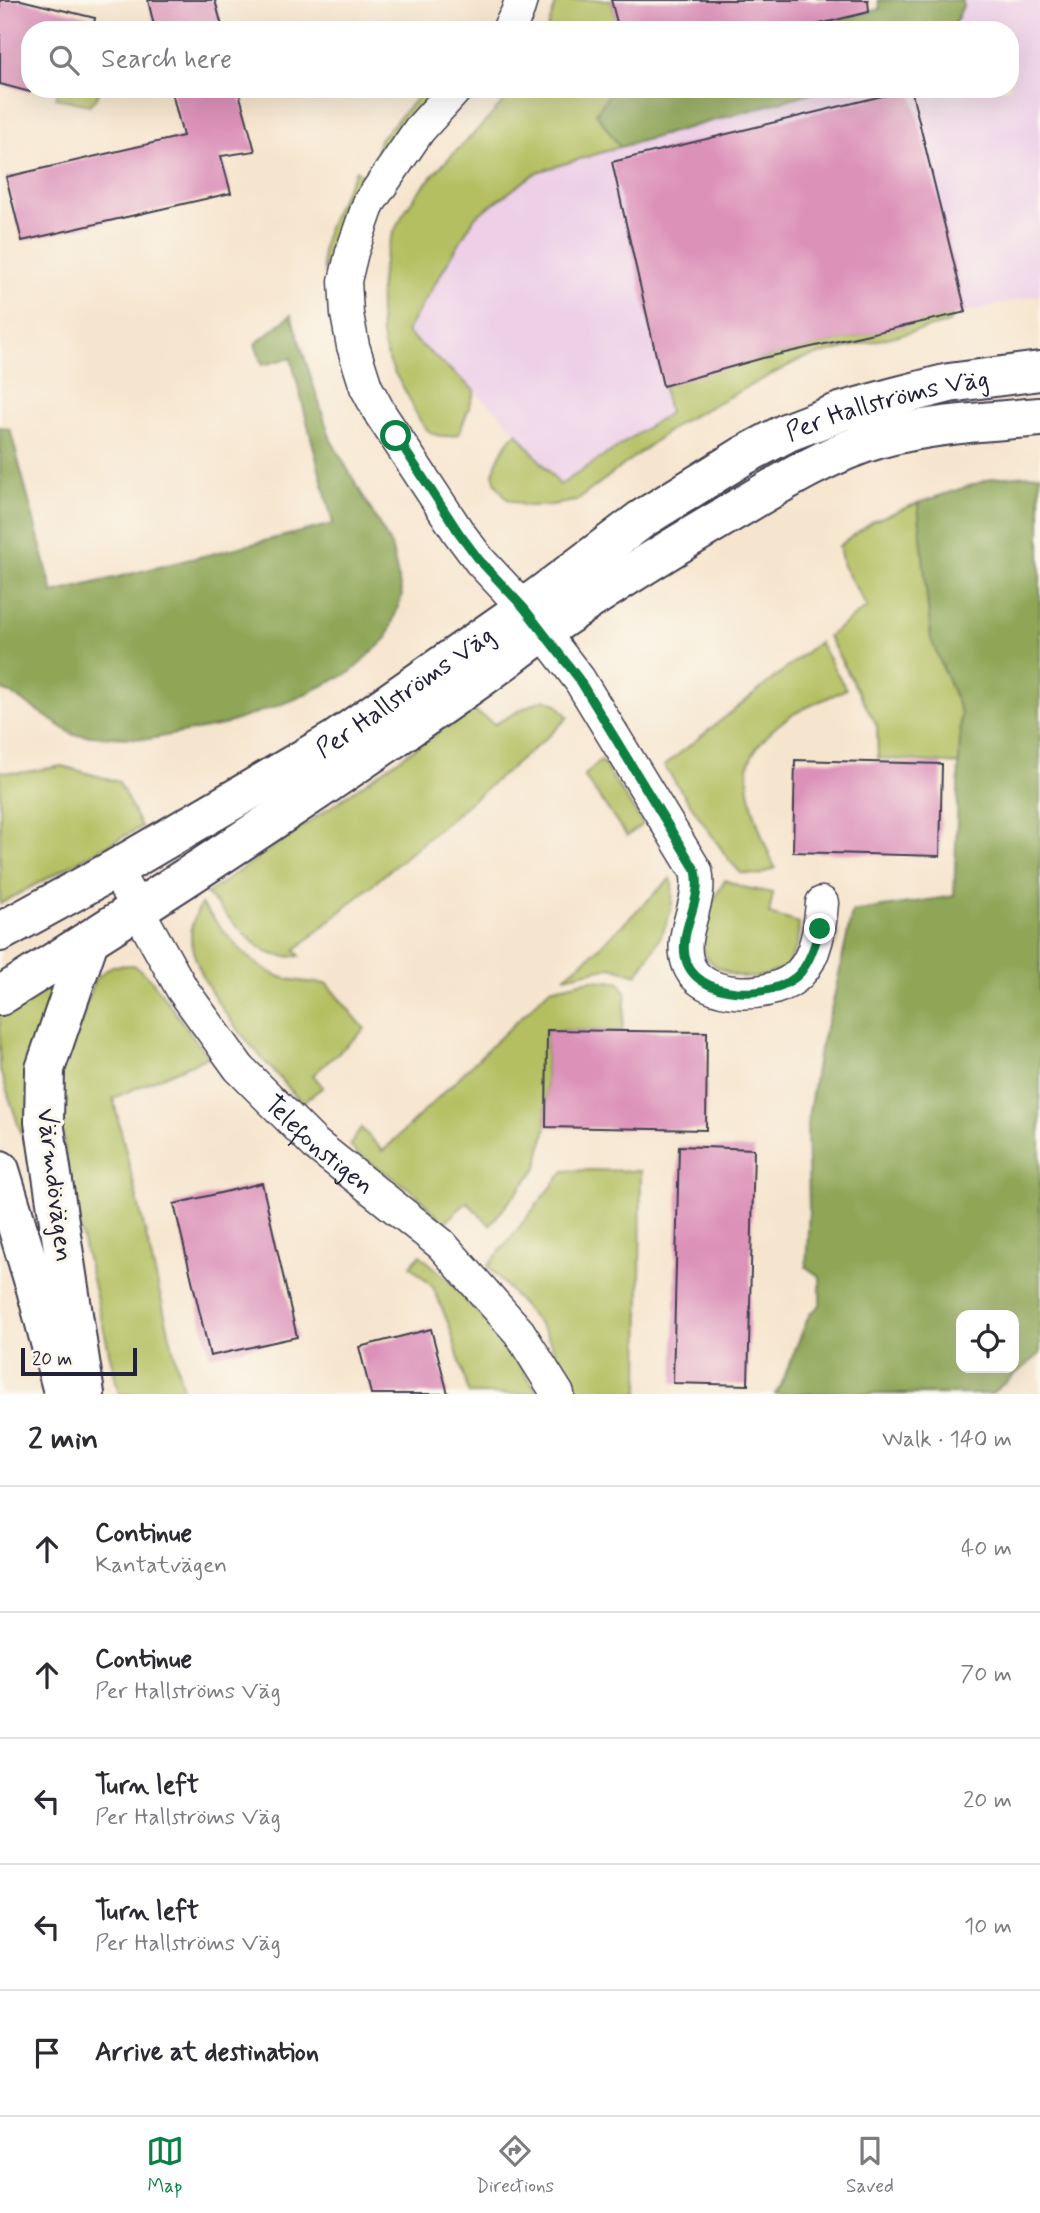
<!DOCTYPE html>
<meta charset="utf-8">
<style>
:root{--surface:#fff;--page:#f2f2f3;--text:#2b2b33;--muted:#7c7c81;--line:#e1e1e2;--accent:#0b8043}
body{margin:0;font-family:Mynerve,sans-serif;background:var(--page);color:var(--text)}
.controls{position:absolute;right:21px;bottom:21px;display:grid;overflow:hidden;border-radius:14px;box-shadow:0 7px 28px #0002}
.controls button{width:63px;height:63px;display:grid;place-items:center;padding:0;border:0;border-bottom:2px solid var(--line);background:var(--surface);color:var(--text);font:35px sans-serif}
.scale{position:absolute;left:21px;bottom:18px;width:116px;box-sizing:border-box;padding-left:7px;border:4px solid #22223b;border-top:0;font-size:19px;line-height:24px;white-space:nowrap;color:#22223b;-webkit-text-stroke:5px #fbf7ec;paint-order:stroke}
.stop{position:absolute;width:21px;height:21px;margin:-16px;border:5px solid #0b8043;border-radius:50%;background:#fff}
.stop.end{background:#0b8043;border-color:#fff;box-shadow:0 2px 7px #0008}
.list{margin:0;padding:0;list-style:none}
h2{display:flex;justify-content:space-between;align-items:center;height:91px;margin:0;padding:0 28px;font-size:30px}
h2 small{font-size:23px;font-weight:400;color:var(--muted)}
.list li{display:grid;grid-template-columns:46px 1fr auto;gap:21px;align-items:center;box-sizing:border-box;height:126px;padding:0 28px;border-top:2px solid var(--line)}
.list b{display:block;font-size:26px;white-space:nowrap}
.list p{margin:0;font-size:23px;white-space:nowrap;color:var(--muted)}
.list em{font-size:23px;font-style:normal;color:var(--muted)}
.icon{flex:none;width:38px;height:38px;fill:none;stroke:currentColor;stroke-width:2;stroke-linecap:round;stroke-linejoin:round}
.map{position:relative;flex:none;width:1040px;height:1394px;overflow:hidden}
.search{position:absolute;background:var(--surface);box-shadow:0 7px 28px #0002;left:21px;right:21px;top:21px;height:77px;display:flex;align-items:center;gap:18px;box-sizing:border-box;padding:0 24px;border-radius:28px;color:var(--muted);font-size:26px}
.sheet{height:721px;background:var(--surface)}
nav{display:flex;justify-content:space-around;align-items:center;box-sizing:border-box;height:98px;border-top:2px solid var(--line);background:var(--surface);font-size:19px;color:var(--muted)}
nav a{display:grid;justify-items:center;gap:4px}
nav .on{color:var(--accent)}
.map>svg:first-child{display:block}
.built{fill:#edd0e8}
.green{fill:#b3bf61;stroke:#6a704e;stroke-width:2}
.forest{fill:#8ea657;stroke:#586449;stroke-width:2;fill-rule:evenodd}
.building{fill:#dc91b9}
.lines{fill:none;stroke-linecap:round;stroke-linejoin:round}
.street-casing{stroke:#423f51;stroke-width:35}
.secondary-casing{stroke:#423f51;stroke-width:42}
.street{stroke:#fff;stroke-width:32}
.secondary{stroke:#fff;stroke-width:38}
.route{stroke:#0b8043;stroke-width:9}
.labels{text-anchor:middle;stroke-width:7;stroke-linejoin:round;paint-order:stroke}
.street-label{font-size:26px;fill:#22223b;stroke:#fbf7ec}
</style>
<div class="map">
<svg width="1040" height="1394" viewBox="0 0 1040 1394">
<rect width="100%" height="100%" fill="#fbf7ec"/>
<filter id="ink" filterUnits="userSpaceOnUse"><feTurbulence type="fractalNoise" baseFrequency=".0143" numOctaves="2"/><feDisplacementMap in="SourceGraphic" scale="14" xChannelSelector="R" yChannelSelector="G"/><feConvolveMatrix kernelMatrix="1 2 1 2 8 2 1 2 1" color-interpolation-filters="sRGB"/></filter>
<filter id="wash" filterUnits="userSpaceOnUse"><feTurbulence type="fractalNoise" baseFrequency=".00686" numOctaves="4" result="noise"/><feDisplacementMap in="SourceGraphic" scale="28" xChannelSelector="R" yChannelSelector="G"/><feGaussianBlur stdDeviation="1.57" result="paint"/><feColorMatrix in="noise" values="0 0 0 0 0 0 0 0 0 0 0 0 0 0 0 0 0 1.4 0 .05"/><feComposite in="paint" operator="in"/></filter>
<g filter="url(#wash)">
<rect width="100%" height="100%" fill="#f6e5ce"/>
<!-- built -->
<path class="built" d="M 963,0 L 1040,0 L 1040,295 L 763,358 L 663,386 L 669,412 L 559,485 L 537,456 L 499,413 L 406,332 L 475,217 L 537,172 L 825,89 L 1010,89 L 1010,30 L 952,30 L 963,6 Z"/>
<!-- green -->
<path class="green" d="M 557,0 L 611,0 L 619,30 L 547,30 Z
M 58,89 L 101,89 L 96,99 L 90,105 L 56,98 Z
M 425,89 L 444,89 L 385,152 L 380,153 L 377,150 L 380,139 Z
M 514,89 L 613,89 L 596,113 L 620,147 L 537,172 L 475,217 L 406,332 L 475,391 L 459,434 C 430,443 420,425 410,400 C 404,387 395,376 390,363 C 381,343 379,316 380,294 C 384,194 460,159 514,89 Z
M 356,170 L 363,176 L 361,187 L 324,271 C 316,237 341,201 356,170 Z
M 953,314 L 949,323 L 801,359 L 679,423 L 576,501 L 546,506 L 525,506 L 507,499 L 496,484 L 493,474 L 497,461 L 509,440 L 517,433 L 560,485 L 669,413 L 663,386 L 703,372 Z
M 918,503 L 931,639 L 961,712 L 959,764 L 878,758 L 877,726 L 828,636 L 867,607 L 843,566 L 839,546 L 873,521 Z
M 819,642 L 846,689 C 829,698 809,705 792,715 C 775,726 751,747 748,768 C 745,795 764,844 775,868 L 759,875 L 741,873 L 729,860 L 664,766 Z
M 545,699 L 557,704 L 568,717 L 551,734 L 295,950 L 300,956 C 289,957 278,957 267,952 C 247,941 223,910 206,894 L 471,709 L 495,724 L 526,707 Z
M 601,760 L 643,824 L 627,836 L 584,776 Z
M 62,766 L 119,782 L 141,827 L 0,904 L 0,771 L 19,773 Z
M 671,878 C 679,915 656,945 637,975 L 611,967 L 564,977 L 590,956 Z
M 725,880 L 742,887 L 773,893 L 769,914 L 799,923 L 797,946 L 786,968 C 776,971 765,976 755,977 C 743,979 733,975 723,970 C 683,952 710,906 725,880 Z
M 201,904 C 223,929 246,963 278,976 C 292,982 312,982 327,984 L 365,1029 L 313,1075 L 323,1087 L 302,1103 C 267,1063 192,989 191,935 C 191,924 196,914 201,904 Z
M 134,965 L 150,978 L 208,1057 L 113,1098 L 184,1394 L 119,1394 L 71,1190 L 58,1107 L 59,1075 L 95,979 L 112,966 Z
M 58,977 L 26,1127 L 21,1133 L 0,1070 L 0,1012 Z
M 590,980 L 619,982 L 626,993 L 622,1031 L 547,1030 L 546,1127 L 537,1168 L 490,1225 L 467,1202 L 444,1223 L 414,1192 L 356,1153 L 350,1145 L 361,1128 L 383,1151 L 550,989 Z
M 588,1170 L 641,1171 L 639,1394 L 575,1394 L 545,1331 L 488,1266 L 564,1171 Z
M 420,1255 L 446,1278 L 502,1338 L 539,1394 L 469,1394 L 449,1325 L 433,1287 L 410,1266 Z"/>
<!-- forest -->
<path class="forest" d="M 878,0 L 963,0 L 963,6 L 952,30 L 795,30 L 880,9 Z
M 613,89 L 825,89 L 620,147 L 596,113 Z
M 291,315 L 331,440 L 391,545 L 402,595 L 387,638 L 351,672 L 293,700 L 223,725 L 149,739 L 74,735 L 12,694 L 0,689 L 0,427 L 10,429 L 53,593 L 333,524 L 291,358 L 262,365 L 255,344 Z
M 1040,474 L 1040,1354 L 991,1394 L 775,1394 L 781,1385 L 809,1315 L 820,1305 L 820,1277 L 806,1267 L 809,1210 L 807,1125 L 818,1056 L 833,1002 L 852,912 L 954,896 L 961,712 L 931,639 L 918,503 L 993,478 ZM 1014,1315 L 1014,1368 L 961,1368 L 961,1315 Z"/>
<g id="blocks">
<!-- building -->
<path class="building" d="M 0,0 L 21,0 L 95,18 L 93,30 L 30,30 L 30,92 L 0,84 Z
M 148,0 L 215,0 L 223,30 L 155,30 Z
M 611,0 L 868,0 L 869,12 L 795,30 L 619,30 Z
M 171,89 L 238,89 L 255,151 L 221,156 L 231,193 L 22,241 L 6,177 L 183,136 Z
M 911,89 L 966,312 L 763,358 L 663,386 L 612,162 Z
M 795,760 L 942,764 L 940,856 L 793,852 Z
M 547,1030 L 707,1032 L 706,1130 L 546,1127 Z
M 679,1146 L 754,1149 L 748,1385 L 673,1383 Z
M 262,1183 L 297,1337 L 210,1356 L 174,1204 Z
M 431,1329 L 448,1394 L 371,1394 L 359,1347 Z"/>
</g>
</g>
<g filter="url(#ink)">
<use href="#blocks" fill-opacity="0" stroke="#423f51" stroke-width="2"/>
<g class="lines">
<!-- street casing -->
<g class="street-casing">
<g id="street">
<path d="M 508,30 L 517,13 L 521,0"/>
<path d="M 456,89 L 419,130 L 369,203 L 352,252 L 345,281 L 347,314 L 353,346 L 366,387 L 381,415 L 459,533 L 480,561 L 524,608 L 579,679 L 696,871 C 704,903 676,935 689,966 C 704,1001 775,999 799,974 C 817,956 820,926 822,903"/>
<path id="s1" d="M 115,869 L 182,989 L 239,1068 L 315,1144 L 441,1244 L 519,1332 L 558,1394"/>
</g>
</g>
<!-- secondary casing -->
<g class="secondary-casing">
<g id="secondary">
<path id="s2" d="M 0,932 L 115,869 L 334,741 L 524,608 L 642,519 L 743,456 L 788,432 L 840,412 L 894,397 L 949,383 L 1040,371"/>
<path d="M 0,996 C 161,896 320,791 475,682 C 498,666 520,648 543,632 C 604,589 668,550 732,512 C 778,485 827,454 878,439 C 930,424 986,422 1040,417"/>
<path d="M 0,1170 L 36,1289 L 63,1392"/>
<path d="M 85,1394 L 44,1122 L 45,1069 L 89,941"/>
</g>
</g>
<!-- street -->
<use href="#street" class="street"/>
<!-- secondary -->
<use href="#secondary" class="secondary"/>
</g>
</g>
<g class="lines" filter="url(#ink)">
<!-- route -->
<path class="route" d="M 396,436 L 459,533 L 480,561 L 524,608 L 579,679 L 696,871 C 703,901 680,927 685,956 C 693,1001 775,1001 800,973 C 810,961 815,944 820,929"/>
</g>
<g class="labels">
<!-- street labels -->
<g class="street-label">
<text dy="9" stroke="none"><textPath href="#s2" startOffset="1038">Per Hallströms Väg</textPath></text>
<text dy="9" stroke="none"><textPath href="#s2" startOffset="471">Per Hallströms Väg</textPath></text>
<text dy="9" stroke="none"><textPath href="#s1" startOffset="346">Telefonstigen</textPath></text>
<text transform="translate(56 1185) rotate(83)" y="9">Värmdövägen</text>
</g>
</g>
</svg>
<div class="controls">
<button><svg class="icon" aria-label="locate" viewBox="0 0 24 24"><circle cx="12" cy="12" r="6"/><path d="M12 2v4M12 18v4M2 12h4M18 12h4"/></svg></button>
</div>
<div class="scale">20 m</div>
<div class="stop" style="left:396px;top:436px"></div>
<div class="stop end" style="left:820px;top:929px"></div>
<div class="search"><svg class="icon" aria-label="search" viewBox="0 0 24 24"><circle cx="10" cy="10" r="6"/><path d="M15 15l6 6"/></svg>Search here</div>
</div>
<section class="sheet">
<h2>2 min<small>Walk · 140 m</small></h2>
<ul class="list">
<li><svg class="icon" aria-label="ahead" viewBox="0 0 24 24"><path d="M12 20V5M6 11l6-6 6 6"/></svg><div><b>Continue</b><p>Kantatvägen</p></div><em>40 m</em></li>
<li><svg class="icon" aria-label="ahead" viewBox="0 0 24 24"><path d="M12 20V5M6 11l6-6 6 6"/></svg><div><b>Continue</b><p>Per Hallströms Väg</p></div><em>70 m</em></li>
<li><svg class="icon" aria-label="left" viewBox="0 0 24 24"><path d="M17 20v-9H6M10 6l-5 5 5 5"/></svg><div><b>Turn left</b><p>Per Hallströms Väg</p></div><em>20 m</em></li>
<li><svg class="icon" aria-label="left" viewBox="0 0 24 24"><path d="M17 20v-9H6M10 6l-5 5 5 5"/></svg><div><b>Turn left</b><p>Per Hallströms Väg</p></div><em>10 m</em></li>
<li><svg class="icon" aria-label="arrive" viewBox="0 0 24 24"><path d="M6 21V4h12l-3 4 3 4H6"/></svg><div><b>Arrive at destination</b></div></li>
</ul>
</section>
<nav>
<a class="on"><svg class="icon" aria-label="map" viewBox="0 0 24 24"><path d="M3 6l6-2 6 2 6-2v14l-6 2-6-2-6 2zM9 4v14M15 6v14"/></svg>Map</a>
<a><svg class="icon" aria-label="directions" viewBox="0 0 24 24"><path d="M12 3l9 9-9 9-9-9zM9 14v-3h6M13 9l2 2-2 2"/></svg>Directions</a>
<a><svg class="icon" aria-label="saved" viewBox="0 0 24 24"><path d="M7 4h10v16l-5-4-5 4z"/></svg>Saved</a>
</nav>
